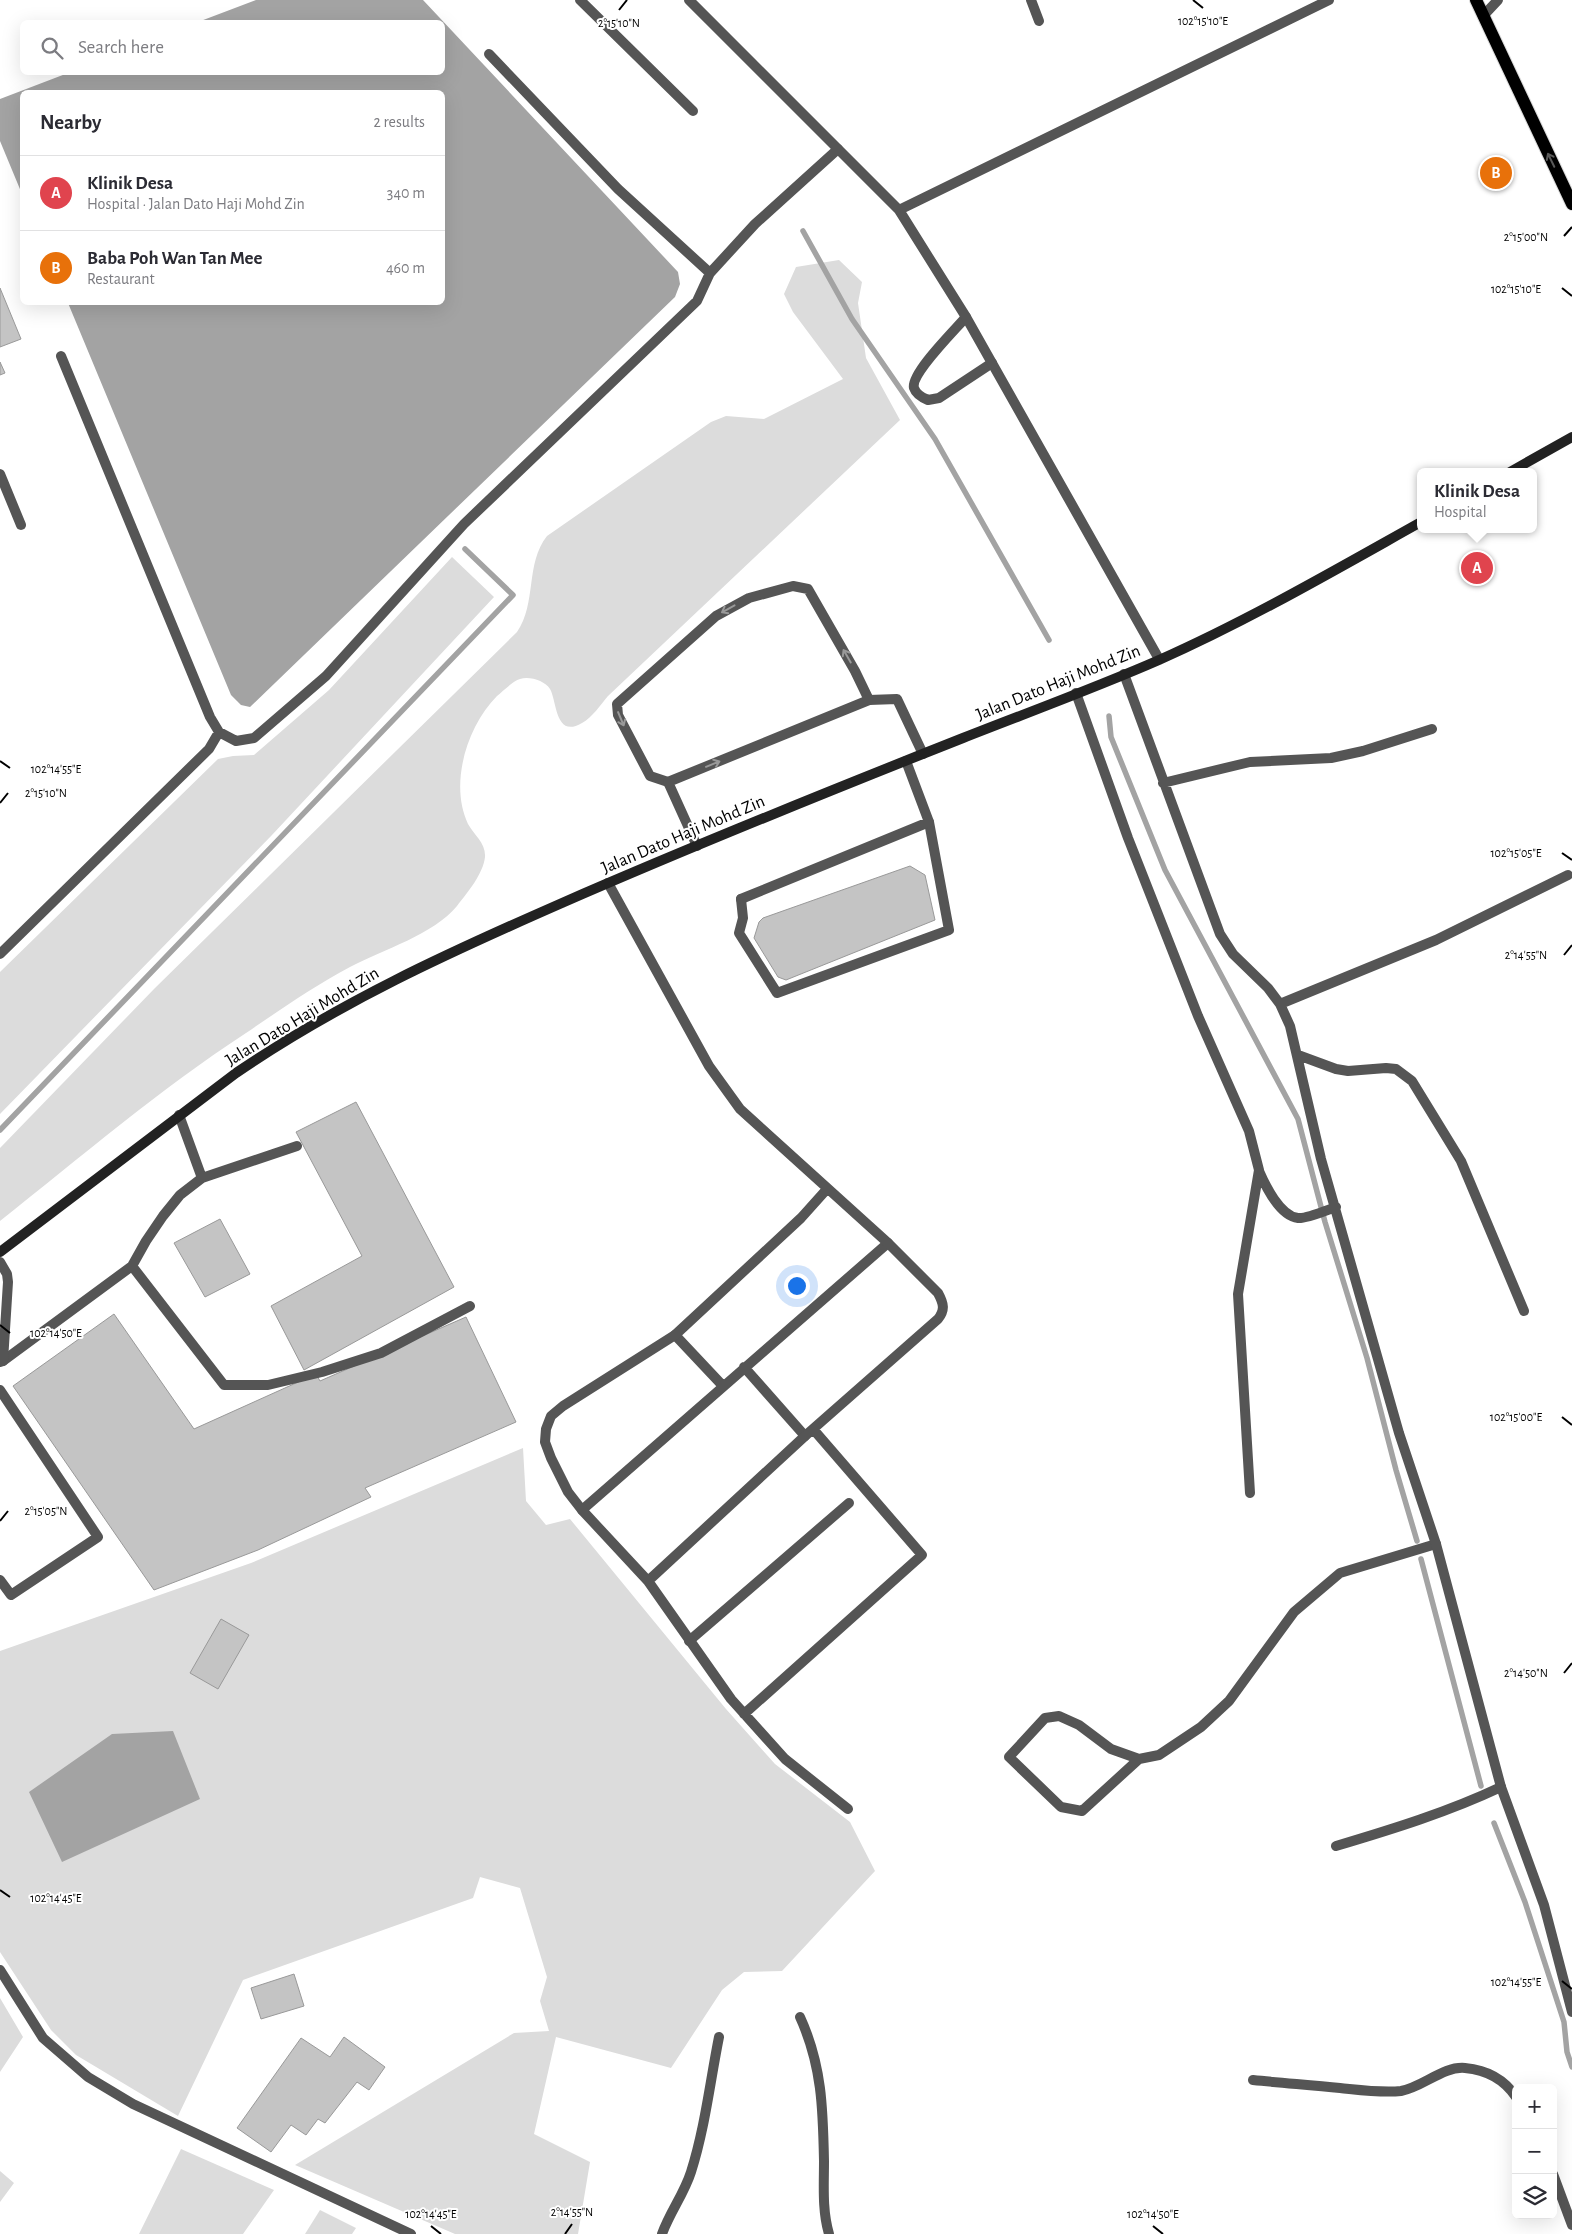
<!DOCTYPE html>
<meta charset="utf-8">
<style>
:root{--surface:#fff;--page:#f7f7f7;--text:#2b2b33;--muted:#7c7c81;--line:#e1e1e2;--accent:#000}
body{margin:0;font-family:"Alegreya Sans",sans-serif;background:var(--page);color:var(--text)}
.controls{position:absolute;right:15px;bottom:15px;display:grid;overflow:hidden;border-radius:8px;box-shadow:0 5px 20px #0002}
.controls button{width:45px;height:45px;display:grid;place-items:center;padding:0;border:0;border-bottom:1px solid var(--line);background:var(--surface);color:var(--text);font:25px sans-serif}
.you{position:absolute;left:796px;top:1285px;width:18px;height:18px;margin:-12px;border:4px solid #fff;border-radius:50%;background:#1a73e8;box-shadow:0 0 0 8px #1a73e833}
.badge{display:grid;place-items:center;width:32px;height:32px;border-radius:50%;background:var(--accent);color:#fff;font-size:16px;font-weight:700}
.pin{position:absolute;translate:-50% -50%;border:2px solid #fff;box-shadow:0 1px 5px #0006}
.popup{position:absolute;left:1417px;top:468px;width:120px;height:65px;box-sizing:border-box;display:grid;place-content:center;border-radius:8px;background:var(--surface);filter:drop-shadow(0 1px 4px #0005);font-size:16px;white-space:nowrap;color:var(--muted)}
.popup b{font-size:19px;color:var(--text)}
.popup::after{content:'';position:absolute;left:50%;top:100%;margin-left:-10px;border:10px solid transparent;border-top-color:var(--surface)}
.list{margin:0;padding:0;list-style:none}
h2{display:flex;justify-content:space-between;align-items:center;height:65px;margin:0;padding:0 20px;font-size:21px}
h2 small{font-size:16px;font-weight:400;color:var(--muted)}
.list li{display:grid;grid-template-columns:32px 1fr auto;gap:15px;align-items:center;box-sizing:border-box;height:75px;padding:0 20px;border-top:1px solid var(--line)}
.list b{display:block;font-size:19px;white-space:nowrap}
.list p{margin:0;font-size:16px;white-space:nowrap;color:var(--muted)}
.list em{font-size:16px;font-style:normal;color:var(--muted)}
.icon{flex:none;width:28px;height:28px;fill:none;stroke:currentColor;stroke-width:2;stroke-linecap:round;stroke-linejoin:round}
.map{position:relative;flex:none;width:1572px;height:2234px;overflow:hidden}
.search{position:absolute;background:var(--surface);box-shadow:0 5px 20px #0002;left:20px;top:20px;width:425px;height:55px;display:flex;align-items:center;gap:12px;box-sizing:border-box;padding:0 18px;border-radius:8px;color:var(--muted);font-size:19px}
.panel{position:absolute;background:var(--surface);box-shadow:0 5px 20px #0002;left:20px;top:90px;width:425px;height:215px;border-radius:8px}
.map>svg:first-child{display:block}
.green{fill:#dcdcdc}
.water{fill:#a3a3a3}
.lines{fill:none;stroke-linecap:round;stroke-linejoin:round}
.stream{stroke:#a3a3a3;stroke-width:5.5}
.building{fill:#c4c4c4;stroke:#999}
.primary-casing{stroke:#dbdbdb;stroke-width:14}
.lane{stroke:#555;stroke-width:10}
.street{stroke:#555;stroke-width:10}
.secondary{stroke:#222;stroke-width:10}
.primary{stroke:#000;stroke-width:12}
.oneway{stroke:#595959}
.oneway2{stroke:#999}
.ticks{fill:none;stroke:#000;stroke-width:2}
.labels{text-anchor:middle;stroke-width:4;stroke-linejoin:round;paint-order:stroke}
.street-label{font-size:18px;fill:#000;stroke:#fff}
.ticks-label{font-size:12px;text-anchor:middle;fill:#000;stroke:#fff;stroke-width:4;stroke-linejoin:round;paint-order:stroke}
</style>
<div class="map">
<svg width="1572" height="2234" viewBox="0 0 1572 2234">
<rect width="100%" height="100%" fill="#fff"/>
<!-- green -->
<path class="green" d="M 839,260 L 862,282 L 858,303 L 866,358 L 900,420 L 608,696 C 601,704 592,718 582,723 C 555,739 557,701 550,689 C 545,681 530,676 520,679 C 513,681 503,691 497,696 C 467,726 449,784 468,824 C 474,835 486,843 485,857 C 483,874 468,892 457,906 C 433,935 384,949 350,967 C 314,986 280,1010 246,1033 C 160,1089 81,1157 0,1221 L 0,1148 L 155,988 L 517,632 C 537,603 525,564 547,536 L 711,422 L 726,416 L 764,419 L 843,379 L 793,312 L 784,294 L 796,267 Z
M 452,557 L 494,597 L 272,835 L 0,1114 L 0,972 L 218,759 L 233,756 L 254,755 L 329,690 Z
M 523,1448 L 526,1501 L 546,1525 L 570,1519 L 726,1709 L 775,1764 L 850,1822 L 875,1871 L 782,1971 L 744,1972 L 722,1990 L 671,2068 L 556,2037 L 534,2134 L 590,2162 L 578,2234 L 455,2234 L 295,2165 L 514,2033 L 549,2031 L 540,2001 L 547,1977 L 520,1888 L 480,1877 L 473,1898 L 243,1980 L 178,2116 L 76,2055 L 51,2030 L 0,1952 L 0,1651 L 251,1563 Z
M 0,1998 L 23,2037 L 0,2072 Z
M 181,2149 L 274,2190 L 243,2234 L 139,2234 Z
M 0,2171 L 14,2183 L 0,2202 Z
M 320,2210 L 356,2228 L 352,2234 L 305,2234 Z"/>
<!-- water -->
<path class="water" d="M 256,0 L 423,0 L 678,272 L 680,284 L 675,297 L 250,707 L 241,705 L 231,695 L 68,303 L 442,302 L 442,92 L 22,92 L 22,194 L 0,141 L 0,99 L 68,73 L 442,72 L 442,22 L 198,22 Z
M 173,1731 L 200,1799 L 62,1862 L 29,1792 L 112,1734 Z"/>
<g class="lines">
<!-- stream -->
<path class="stream" d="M 803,231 L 852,319 L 935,439 L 1049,640
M 1109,716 L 1111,737 L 1165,870 L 1298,1119 L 1325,1222 L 1367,1358 L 1396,1470 L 1417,1541
M 0,1130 L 513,595 L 465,549
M 1421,1559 L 1481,1786
M 1494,1823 L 1525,1902 L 1564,2022 L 1567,2052 L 1572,2067"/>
</g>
<!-- building -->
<path class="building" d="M 0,288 L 21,339 L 0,347 Z
M 0,362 L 5,373 L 0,375 Z
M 910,866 L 925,875 L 935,920 L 786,980 L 778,977 L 754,938 L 759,922 L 763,918 Z
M 356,1102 L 454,1287 L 304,1370 L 271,1306 L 362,1256 L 296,1132 Z
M 220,1219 L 250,1274 L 205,1297 L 174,1243 Z
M 114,1314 L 194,1429 L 316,1374 L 320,1381 L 466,1317 L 516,1422 L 365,1488 L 371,1497 L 258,1550 L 154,1590 L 13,1386 Z
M 221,1619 L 249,1635 L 218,1689 L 190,1673 Z
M 294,1974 L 304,2006 L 261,2019 L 251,1988 Z
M 344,2037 L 385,2067 L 369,2090 L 357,2082 L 325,2123 L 318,2119 L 306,2135 L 291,2125 L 271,2152 L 237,2128 L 301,2038 L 330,2057 Z"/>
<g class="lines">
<!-- primary casing -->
<g class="primary-casing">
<path id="primary" d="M 1476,0 L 1572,204"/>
</g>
<!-- lane -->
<path class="lane" d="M 580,0 L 693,111
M 1483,16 L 1498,0
M 489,54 L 618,189 L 710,273
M 966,317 C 956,329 910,374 914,388 C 916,394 923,398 928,400 L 939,398 L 992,363
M 61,356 L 210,717 L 219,732 L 236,741 L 254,738 L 326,676 L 464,524 L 697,301 L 710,273 L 755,224 L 838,149
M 0,474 L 21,525
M 668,782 L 650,776 L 618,715 L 617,704 L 716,616 L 749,598 L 793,586 L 808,589 L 855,671 L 869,700
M 741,899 L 743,918 L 739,933 L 777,993 L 949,930 L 929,822
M 0,954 L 209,749 L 219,732
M 179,1115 L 202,1178
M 132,1266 L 224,1385 L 268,1385 L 322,1372 L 381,1353 L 470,1306
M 675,1335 L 723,1386
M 3,1361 L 132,1266 L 146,1241 L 163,1216 L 180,1195 L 202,1178 L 297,1146
M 744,1367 L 805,1436
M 0,1390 L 98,1537 L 11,1595 L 0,1580
M 582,1510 L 888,1243
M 689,1641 L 849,1503
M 1139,1759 L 1082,1811 L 1061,1807 L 1009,1757 L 1045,1718 L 1059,1716 L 1079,1725 L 1111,1749 L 1139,1759 L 1159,1755 L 1201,1727 L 1229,1701 L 1294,1612 L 1340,1573 L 1436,1544
M 1336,1846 C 1393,1829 1448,1812 1501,1787"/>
<!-- street -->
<path class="street" d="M 689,0 L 899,210 L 966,317 L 1159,659
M 1031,0 L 1039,21
M 899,210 L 1329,0
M 1124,674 L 1220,934 L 1233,954 L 1268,988 L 1280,1004 L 1290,1026 L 1321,1159 L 1399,1433 L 1436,1544 L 1501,1787 L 1544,1905 L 1572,2012
M 1076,693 L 1128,838 L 1198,1016 L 1249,1131 L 1259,1170 L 1238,1294 L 1250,1493
M 1163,783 L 1250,762 L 1331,758 L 1363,751 L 1432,729
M 697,846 L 668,782 L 869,700 L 897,699 L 923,754
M 608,883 L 709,1066 L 740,1109 L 888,1243 L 938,1293 C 944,1304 945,1310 938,1319 L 805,1436 L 648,1581
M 741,899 L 929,822 L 906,761
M 1280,1004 L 1436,940 L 1568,875
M 1298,1055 L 1336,1069 L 1348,1071 L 1386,1068 L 1396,1069 L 1412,1081 L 1461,1161 L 1524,1311
M 1259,1171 C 1265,1185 1280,1216 1298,1218 C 1306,1219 1327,1210 1336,1207
M 827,1189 L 801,1218 L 675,1335 L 563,1406 L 551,1416 L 546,1429 L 545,1442 L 551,1458 L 568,1492 L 582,1510 L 648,1581 L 731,1699 L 785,1759 L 848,1809
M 0,1262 L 7,1274 L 8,1282 L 3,1361 L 0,1362
M 744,1714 L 922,1555 L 813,1429
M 0,1970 L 43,2038 L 88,2077 L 133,2104 L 411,2234
M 800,2017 C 822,2065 823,2109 824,2161 C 824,2185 822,2210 829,2234
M 1253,2080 C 1282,2083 1311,2085 1340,2088 C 1360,2090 1381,2093 1401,2091 C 1423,2087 1443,2066 1465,2068 C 1487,2070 1504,2079 1516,2097
M 1553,2174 L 1572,2225
M 662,2234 C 670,2212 684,2194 691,2172 C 705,2128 710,2082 719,2037"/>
<!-- secondary -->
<path class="secondary" d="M 1510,472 L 1572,437
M 0,1252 L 236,1073 C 340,1002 448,953 562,903 C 695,845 829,791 963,738 C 1029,712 1095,688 1159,660 C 1249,620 1335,570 1421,522"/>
<!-- primary -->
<use href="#primary" class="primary"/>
</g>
<!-- one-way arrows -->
<defs><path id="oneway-shaft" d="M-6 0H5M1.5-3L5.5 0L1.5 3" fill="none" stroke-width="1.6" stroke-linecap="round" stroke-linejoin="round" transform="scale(1.25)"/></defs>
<use class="oneway" href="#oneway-shaft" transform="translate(1551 160) rotate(-116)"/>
<g class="oneway2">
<use href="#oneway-shaft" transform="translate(728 609) rotate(151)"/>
<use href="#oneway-shaft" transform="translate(847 656) rotate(-120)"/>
<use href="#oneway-shaft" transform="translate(621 719) rotate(67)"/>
<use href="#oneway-shaft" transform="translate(713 764) rotate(-22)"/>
</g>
<!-- ticks -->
<path class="ticks" d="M 1193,0 L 1203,8M 619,10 L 627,0M 1564,236 L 1572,227M 1562,288 L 1572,296M 0,761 L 10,768M 0,803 L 8,793M 1562,853 L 1572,860M 1564,955 L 1572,945M 0,1325 L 10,1333M 1562,1417 L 1572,1425M 0,1521 L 8,1511M 1564,1673 L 1572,1663M 0,1890 L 10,1897M 1562,1981 L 1572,1989M 431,2226 L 441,2234M 1153,2226 L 1163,2234M 565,2234 L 572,2224"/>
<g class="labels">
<!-- street labels -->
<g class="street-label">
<text transform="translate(1058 682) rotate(-22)" y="6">Jalan Dato Haji Mohd Zin</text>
<text transform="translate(683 834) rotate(-23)" y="6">Jalan Dato Haji Mohd Zin</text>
<text transform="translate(302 1016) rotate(-31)" y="6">Jalan Dato Haji Mohd Zin</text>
</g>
</g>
<g class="ticks-label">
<text x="1203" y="25">102°15'10"E</text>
<text x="619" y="27">2°15'10"N</text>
<text x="1526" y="241">2°15'00"N</text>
<text x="1516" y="293">102°15'10"E</text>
<text x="56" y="773">102°14'55"E</text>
<text x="46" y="797">2°15'10"N</text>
<text x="1516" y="857">102°15'05"E</text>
<text x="1526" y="959">2°14'55"N</text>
<text x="56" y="1337">102°14'50"E</text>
<text x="1516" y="1421">102°15'00"E</text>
<text x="46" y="1515">2°15'05"N</text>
<text x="1526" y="1677">2°14'50"N</text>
<text x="56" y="1902">102°14'45"E</text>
<text x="1516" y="1986">102°14'55"E</text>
<text x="572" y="2216">2°14'55"N</text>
<text x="431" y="2218">102°14'45"E</text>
<text x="1153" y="2218">102°14'50"E</text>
</g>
</svg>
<div class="controls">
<button>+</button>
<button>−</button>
<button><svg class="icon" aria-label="layers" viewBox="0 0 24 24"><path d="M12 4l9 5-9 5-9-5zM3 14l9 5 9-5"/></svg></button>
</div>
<div class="you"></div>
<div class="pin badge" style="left:1477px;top:568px;background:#e0444e">A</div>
<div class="popup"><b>Klinik Desa</b>Hospital</div>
<div class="pin badge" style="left:1496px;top:173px;background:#e8710a">B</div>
<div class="search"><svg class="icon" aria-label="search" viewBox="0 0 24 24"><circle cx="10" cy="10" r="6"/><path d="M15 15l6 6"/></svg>Search here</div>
<section class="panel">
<h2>Nearby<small>2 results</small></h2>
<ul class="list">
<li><span class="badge" style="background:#e0444e">A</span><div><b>Klinik Desa</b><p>Hospital · Jalan Dato Haji Mohd Zin</p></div><em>340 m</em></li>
<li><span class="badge" style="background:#e8710a">B</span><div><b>Baba Poh Wan Tan Mee</b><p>Restaurant</p></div><em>460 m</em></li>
</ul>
</section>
</div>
